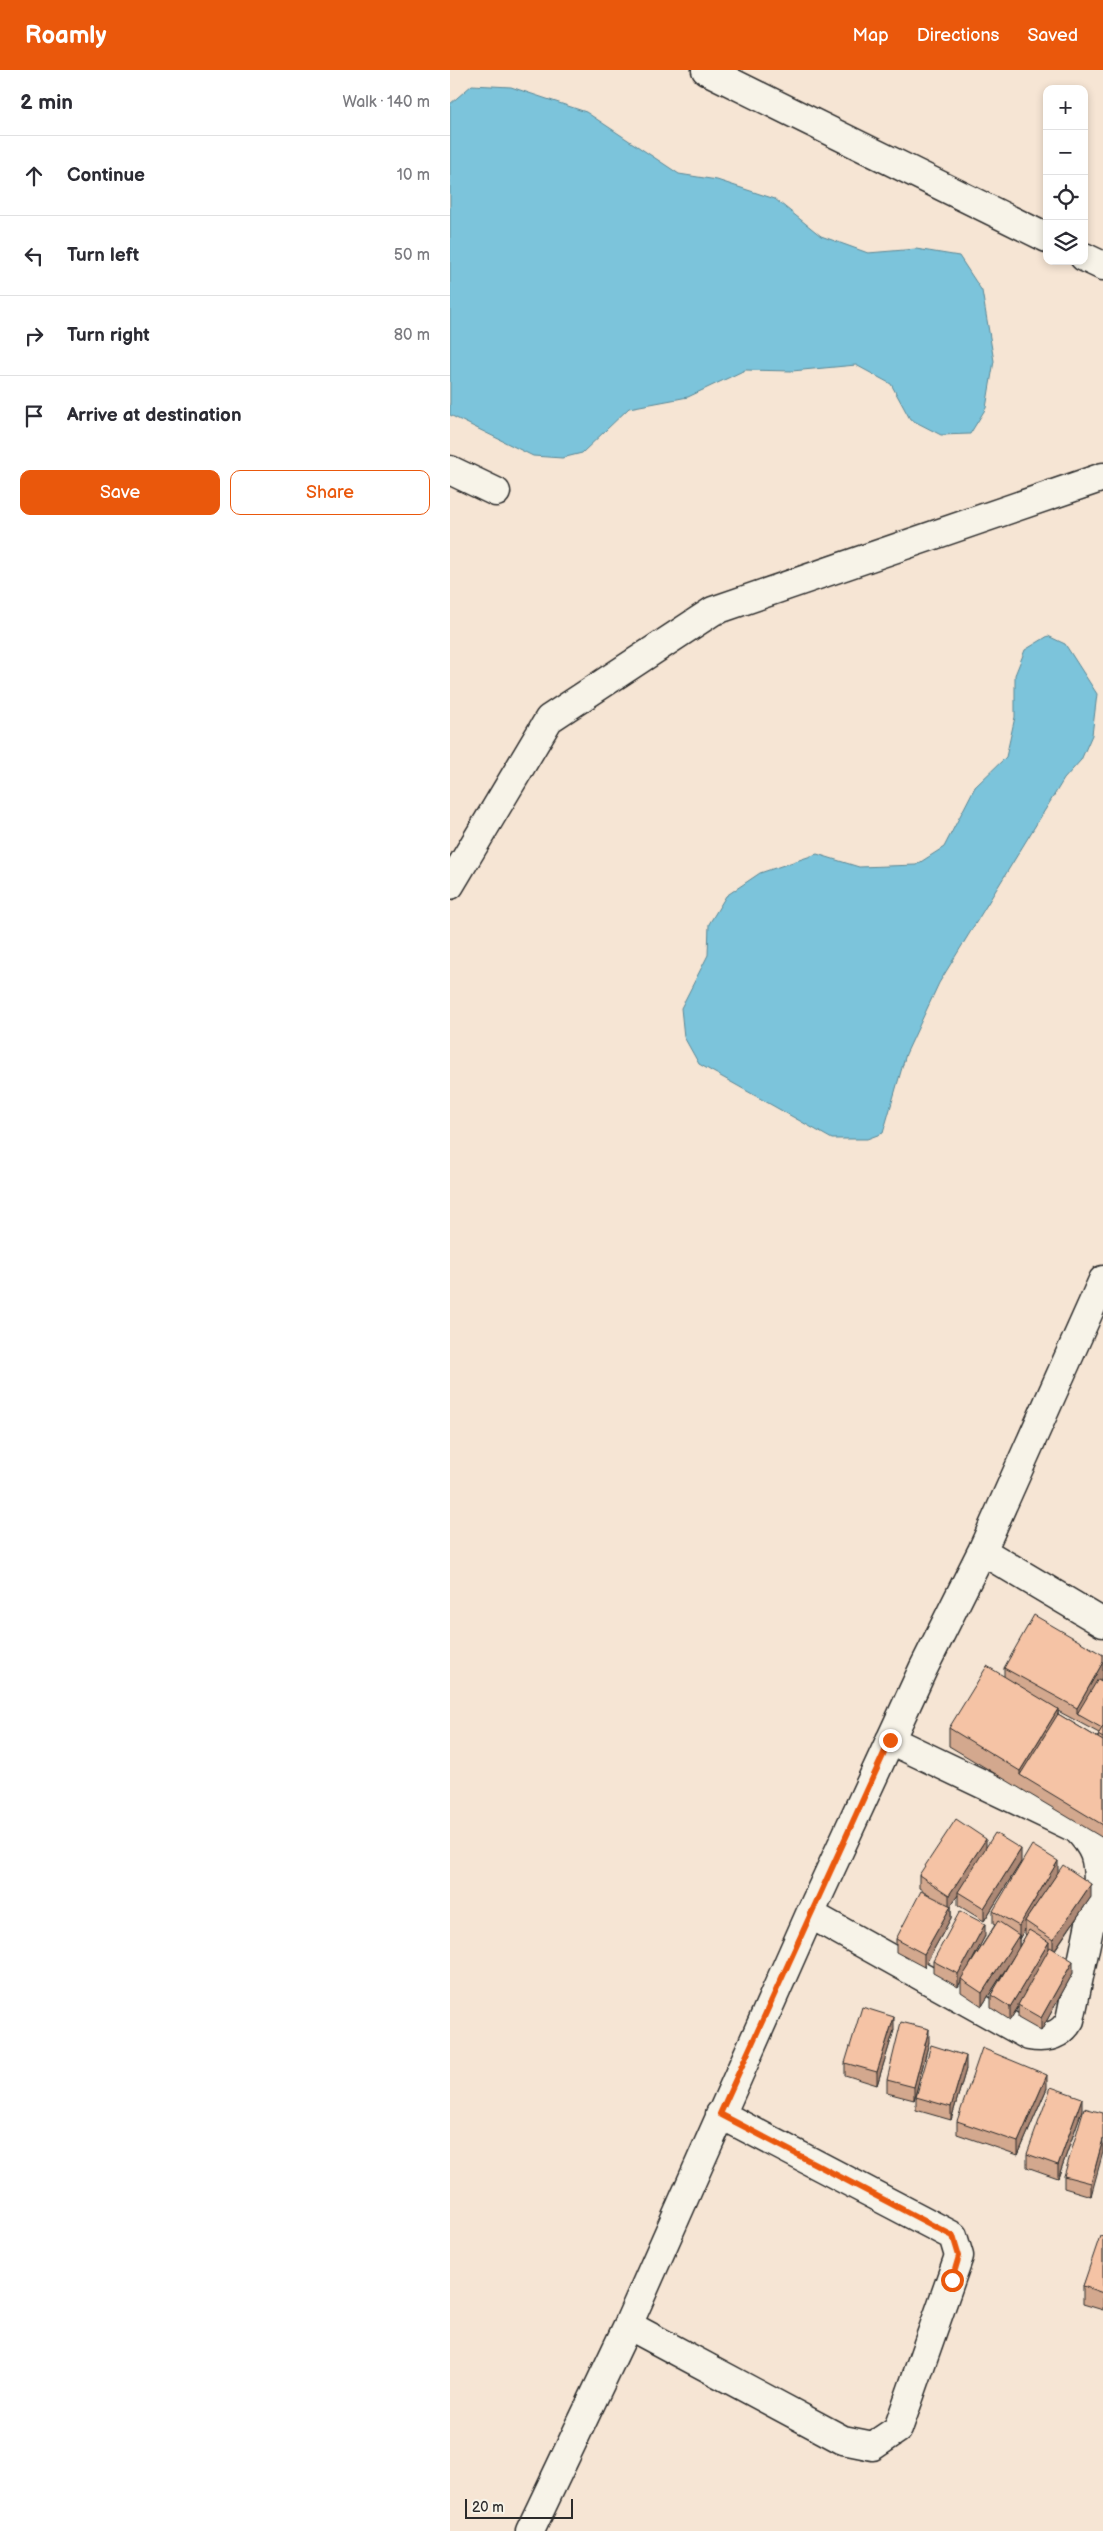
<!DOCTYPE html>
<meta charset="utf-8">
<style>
:root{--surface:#fff;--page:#f2f2f3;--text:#2b2b33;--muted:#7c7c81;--line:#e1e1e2;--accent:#ea580c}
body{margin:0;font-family:"Balsamiq Sans",sans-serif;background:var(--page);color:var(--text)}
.controls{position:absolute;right:15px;top:15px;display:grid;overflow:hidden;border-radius:10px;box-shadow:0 2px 8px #0003}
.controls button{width:45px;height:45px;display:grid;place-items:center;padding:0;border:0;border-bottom:1px solid var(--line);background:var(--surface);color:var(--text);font:25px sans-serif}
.scale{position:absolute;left:15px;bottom:12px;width:108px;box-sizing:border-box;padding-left:5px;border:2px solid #2b2b2b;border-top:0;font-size:14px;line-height:18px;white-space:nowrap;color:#2b2b2b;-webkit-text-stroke:4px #f7f3e8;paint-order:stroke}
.stop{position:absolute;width:15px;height:15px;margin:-11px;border:4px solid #ea580c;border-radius:50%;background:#fff}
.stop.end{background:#ea580c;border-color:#fff;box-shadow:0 1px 5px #0008}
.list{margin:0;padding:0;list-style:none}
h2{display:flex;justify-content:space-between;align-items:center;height:65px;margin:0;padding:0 20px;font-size:21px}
h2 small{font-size:16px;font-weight:400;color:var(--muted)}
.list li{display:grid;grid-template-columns:32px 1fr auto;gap:15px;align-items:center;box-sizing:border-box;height:80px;padding:0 20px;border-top:1px solid var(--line)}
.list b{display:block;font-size:19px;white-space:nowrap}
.list em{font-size:16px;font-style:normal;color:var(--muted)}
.actions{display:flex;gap:10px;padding:15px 20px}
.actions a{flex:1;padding:11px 0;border:1px solid var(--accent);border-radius:10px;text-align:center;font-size:18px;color:var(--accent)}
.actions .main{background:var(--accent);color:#fff}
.icon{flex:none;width:28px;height:28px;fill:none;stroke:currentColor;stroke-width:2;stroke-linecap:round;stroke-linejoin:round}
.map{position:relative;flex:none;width:653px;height:2461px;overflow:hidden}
header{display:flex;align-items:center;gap:30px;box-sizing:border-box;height:70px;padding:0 25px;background:var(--accent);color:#fff}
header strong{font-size:24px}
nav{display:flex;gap:28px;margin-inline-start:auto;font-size:18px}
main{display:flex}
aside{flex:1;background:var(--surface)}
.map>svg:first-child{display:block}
.water{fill:#7bc4db;stroke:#5b8795}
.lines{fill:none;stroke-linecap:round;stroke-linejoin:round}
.minor-casing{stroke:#2b2b2b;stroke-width:31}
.minor{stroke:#f7f3e8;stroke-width:28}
.wall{fill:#d3a88e;stroke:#2b2b2b;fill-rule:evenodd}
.shaded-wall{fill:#ac8874;stroke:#2b2b2b}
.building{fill:#f5c3a5;stroke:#2b2b2b}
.route{stroke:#ea580c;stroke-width:6}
</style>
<header>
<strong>Roamly</strong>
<nav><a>Map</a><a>Directions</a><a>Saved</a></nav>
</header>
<main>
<aside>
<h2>2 min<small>Walk · 140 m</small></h2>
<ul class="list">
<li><svg class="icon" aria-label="ahead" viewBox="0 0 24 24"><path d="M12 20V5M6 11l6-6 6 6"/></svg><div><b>Continue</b></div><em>10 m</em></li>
<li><svg class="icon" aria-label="left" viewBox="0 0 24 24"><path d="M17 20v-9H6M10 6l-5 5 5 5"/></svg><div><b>Turn left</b></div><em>50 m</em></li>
<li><svg class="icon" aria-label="right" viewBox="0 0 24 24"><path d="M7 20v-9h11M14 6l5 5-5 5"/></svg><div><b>Turn right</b></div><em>80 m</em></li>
<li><svg class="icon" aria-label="arrive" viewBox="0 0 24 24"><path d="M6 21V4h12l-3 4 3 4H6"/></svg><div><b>Arrive at destination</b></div></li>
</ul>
<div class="actions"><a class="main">Save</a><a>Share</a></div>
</aside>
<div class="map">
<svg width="653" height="2461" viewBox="0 0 653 2461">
<rect width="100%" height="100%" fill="#f6e5d4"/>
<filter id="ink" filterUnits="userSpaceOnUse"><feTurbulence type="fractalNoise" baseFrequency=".02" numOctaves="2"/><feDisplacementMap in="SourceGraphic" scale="10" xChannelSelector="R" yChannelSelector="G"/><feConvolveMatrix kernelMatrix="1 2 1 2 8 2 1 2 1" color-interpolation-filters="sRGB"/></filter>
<g filter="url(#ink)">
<!-- water -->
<path class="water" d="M 22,15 L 61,17 L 136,42 L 229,104 L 267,110 L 325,129 L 371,166 L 418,183 L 466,179 L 509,186 L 532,221 L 544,291 L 536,338 L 520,364 L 491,365 L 460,349 L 441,314 L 406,295 L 342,301 L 295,300 L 238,327 L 179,338 L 132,383 L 112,388 L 83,386 L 0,345 L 0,34 Z
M 598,566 L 615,574 L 647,624 L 642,665 L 631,690 L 614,709 L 489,913 L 456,984 L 433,1063 L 417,1069 L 382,1069 L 249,994 L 234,967 L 231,938 L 258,885 L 259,854 L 276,826 L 310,803 L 367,784 L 409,797 L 466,795 L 494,777 L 525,717 L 556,687 L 565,647 L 565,605 L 575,580 Z"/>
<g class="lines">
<!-- minor casing -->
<g class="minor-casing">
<path id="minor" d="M 256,0 L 597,168
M 634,187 L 653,196
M 0,400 L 46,422
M 0,815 L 99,649 L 263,541 L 653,407
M 532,1481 L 653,1553
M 360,1844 L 579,1966 C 596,1969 610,1967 620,1950 L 648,1815 C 648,1788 645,1778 627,1759 L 440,1670
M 178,2255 L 393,2370 L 423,2376 L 448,2359 L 509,2186 L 503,2166 L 270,2044
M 80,2461 L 178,2255 L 360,1844 L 473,1599 L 532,1481 L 653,1210"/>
</g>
<!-- minor -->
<use href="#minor" class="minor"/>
</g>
<!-- wall -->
<path class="wall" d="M 554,1598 L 650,1610 L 653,1612 L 653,1768 L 499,1676 L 499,1658 L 554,1606 ZM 608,1641 L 649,1663 L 648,1668 L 608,1644 Z
M 536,1777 L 571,1792 L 534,1851 L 508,1835 L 508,1825 L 501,1835 L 501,1848 L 474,1897 L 446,1882 L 446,1869 L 480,1825 L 469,1818 L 469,1805 Z
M 608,1802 L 641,1827 L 605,1880 L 623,1903 L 591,1961 L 568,1948 L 568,1937 L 560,1950 L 541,1938 L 541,1925 L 567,1881 L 532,1936 L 511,1922 L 511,1911 L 508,1917 L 483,1903 L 483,1891 L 535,1866 L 517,1899 L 545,1855 L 543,1854 L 543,1841 ZM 575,1859 L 575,1864 L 576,1865 L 569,1877 L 569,1869 Z
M 444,1960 L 427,2015 L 395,2005 L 395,1993 Z
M 479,1972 L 464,2030 L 437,2023 L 437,2010 Z
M 516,1999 L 501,2050 L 466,2040 L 466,2027 Z
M 597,2018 L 568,2085 L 507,2064 L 507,2051 Z
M 632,2040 L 608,2108 L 577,2097 L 577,2084 Z
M 653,2043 L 641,2126 L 614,2118 L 614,2106 Z
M 653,2167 L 653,2240 L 633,2234 L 633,2216 Z"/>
<!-- shaded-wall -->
<path class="shaded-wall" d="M 653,1592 L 653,1605 L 630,1646 L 627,1644 L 627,1638 Z
M 608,1639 L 608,1657 L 570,1705 L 570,1701 Z
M 536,1769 L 536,1782 L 508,1822 L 508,1825 L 499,1838 L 499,1825 Z
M 571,1779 L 571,1792 L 534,1851 L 534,1838 Z
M 608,1791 L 608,1803 L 575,1851 L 575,1859 L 569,1869 L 569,1856 Z
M 641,1814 L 641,1827 L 603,1882 L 603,1870 Z
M 501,1836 L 501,1848 L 474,1897 L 474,1884 Z
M 535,1854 L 535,1866 L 512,1910 L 511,1909 L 511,1911 L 508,1917 L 508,1904 Z
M 569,1865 L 569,1878 L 532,1936 L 532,1923 Z
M 599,1872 L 599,1885 L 568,1935 L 568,1937 L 560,1950 L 560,1937 Z
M 623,1891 L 623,1903 L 591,1961 L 591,1948 Z
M 444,1947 L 444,1960 L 427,2015 L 427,2002 Z
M 479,1959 L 479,1972 L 464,2030 L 464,2017 Z
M 516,1986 L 516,1999 L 501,2050 L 501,2037 Z
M 597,2005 L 597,2018 L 568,2085 L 568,2072 Z
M 632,2028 L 632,2040 L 608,2108 L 608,2095 Z
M 653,2069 L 653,2082 L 641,2126 L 641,2113 Z"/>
<!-- building -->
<path class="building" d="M 584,1545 L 653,1585 L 653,1592 L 627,1638 L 554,1598 Z
M 537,1596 L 608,1639 L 570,1701 L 499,1658 Z
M 648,1609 L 653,1612 L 653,1656 L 652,1658 L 627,1644 Z
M 608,1644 L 653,1671 L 653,1755 L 570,1705 Z
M 653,1656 L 653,1668 L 648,1665 Z
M 506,1749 L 536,1769 L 499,1825 L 469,1805 Z
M 545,1763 L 571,1779 L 534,1838 L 508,1822 Z
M 582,1775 L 608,1791 L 569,1856 L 543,1841 Z
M 613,1795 L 641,1814 L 603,1870 L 575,1851 Z
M 471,1821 L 501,1836 L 474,1884 L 446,1869 Z
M 510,1841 L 535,1854 L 508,1904 L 483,1891 Z
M 548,1851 L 569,1865 L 532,1923 L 511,1909 Z
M 579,1860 L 599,1872 L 560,1937 L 541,1925 Z
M 600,1877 L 623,1891 L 591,1948 L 568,1935 Z
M 412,1937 L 444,1947 L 427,2002 L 395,1993 Z
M 451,1952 L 479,1959 L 464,2017 L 437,2010 Z
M 481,1975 L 516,1986 L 501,2037 L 466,2027 Z
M 532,1978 L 597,2005 L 568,2072 L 507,2051 Z
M 601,2017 L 632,2028 L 608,2095 L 577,2084 Z
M 634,2038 L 653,2043 L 653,2069 L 641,2113 L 614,2106 Z
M 650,2166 L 653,2167 L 653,2223 L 633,2216 Z"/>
</g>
<g class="lines" filter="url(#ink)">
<!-- route -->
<path class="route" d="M 440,1670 L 270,2044 L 503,2166 L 509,2186 L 502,2210"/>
</g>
</svg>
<div class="controls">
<button>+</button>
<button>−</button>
<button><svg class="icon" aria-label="locate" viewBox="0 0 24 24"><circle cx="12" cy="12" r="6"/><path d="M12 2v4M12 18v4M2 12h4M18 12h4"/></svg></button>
<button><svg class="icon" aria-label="layers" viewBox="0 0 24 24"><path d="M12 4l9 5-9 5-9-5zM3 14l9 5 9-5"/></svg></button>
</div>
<div class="scale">20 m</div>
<div class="stop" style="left:502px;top:2210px"></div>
<div class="stop end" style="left:440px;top:1670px"></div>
</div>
</main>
